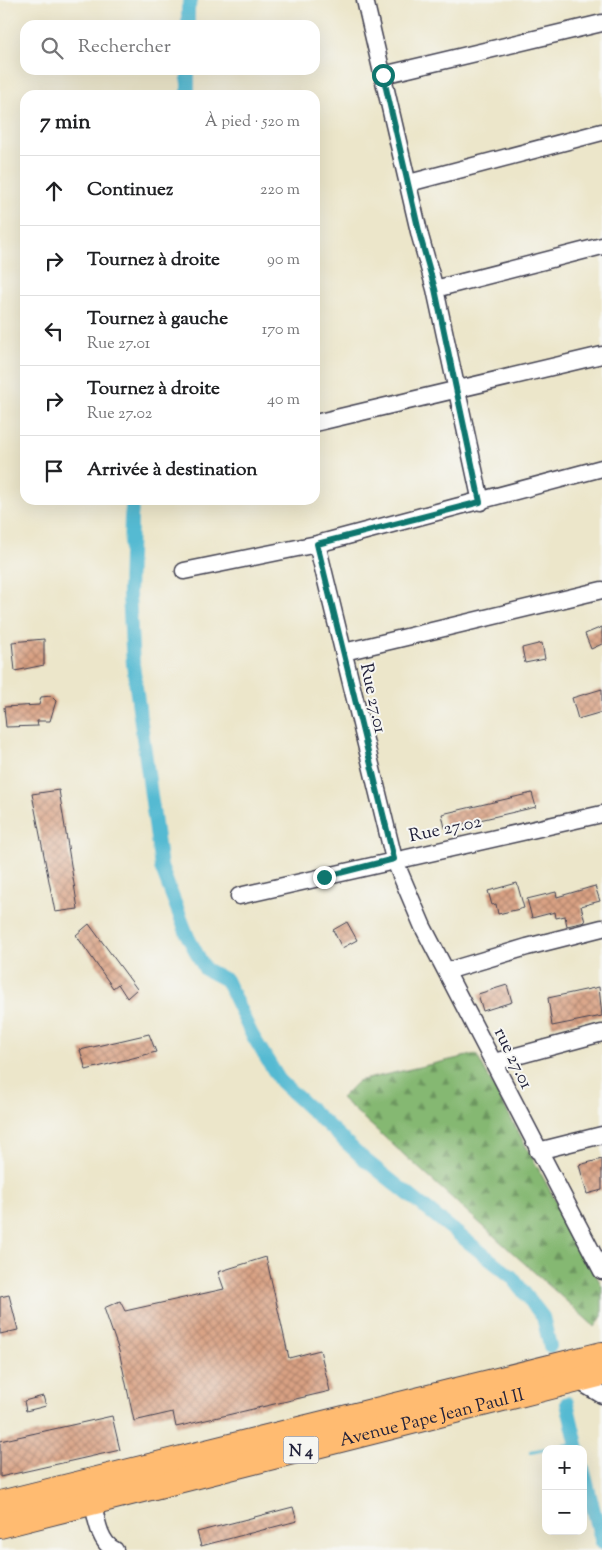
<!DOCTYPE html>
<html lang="fr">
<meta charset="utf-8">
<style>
:root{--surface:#fff;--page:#f2f2f2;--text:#202124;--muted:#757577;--line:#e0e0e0}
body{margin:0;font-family:"Sorts Mill Goudy",serif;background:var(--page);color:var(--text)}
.controls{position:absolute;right:15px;bottom:15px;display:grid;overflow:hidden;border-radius:10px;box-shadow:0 5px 20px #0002}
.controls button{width:45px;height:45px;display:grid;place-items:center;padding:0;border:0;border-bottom:1px solid var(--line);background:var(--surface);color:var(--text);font:25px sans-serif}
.stop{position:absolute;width:15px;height:15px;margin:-11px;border:4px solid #0f766e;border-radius:50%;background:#fff}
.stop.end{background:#0f766e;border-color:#fff;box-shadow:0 1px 5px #0008}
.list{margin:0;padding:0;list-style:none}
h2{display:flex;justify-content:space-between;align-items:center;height:65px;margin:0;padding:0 20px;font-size:21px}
h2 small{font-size:16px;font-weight:400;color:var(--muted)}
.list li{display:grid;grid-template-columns:32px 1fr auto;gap:15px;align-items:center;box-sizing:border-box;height:70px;padding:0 20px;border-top:1px solid var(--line)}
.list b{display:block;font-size:19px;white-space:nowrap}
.list p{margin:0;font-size:16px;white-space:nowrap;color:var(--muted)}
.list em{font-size:16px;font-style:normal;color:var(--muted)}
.icon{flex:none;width:28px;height:28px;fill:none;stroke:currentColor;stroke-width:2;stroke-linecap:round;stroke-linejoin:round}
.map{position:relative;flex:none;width:602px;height:1550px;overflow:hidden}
.search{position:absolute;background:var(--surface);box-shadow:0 5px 20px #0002;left:20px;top:20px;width:300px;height:55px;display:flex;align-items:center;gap:12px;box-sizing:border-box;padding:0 18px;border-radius:15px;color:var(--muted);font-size:19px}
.panel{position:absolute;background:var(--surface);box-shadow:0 5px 20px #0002;left:20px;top:90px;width:300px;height:415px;border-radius:15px}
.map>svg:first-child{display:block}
.forest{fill:url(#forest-firs);stroke:#546d56}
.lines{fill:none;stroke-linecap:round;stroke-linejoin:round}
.stream{stroke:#54bad2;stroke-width:4}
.canal{stroke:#54bad2;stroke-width:14}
.building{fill:url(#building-cross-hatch)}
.minor-casing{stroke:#403f50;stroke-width:19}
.highway-casing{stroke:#403f50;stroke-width:26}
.minor{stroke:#fff;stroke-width:16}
.highway{stroke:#ffbb71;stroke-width:24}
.route{stroke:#0f766e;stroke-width:6}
.labels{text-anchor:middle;stroke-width:4;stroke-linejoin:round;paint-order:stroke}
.shield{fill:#f6f6f2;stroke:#626272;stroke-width:1}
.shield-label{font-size:16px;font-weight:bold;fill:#22223b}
.street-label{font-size:18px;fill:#22223b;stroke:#f6f6f2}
</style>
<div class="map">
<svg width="602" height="1550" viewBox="0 0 602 1550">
<defs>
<pattern id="forest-firs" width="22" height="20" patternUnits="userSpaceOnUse" patternTransform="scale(1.25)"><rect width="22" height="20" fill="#85b872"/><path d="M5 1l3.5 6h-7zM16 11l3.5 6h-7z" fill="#6c955f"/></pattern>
<pattern id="building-cross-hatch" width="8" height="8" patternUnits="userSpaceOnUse" patternTransform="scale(1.25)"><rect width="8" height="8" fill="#d9a183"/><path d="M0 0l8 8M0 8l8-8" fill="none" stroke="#b0836c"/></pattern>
</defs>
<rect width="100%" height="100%" fill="#f6f6f2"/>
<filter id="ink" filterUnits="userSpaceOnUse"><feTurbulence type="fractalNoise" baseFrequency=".02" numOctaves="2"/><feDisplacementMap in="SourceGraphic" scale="10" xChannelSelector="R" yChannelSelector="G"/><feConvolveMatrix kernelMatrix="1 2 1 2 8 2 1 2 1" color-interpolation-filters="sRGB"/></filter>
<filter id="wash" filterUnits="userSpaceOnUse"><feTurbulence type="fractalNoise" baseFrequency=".0096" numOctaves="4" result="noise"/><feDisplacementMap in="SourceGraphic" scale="20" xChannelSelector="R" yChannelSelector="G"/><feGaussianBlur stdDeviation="1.12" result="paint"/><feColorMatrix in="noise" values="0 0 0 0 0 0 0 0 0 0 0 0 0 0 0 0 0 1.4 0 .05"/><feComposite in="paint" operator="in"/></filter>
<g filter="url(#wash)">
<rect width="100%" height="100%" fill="#ece6ca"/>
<!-- forest -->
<path class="forest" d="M 476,1054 L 602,1286 L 602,1316 L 595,1327 L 341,1098 L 358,1081 Z"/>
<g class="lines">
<!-- stream -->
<path class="stream" d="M 549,1449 L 577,1443
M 531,1452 L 546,1449"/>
<!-- canal -->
<path class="canal" d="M 188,25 L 188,8 L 191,0
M 188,70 L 188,95
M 133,500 L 131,517 L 129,594 L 133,665 L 161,867 L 188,937 L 205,969 L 226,980 L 251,1033 L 280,1081 L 364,1159 L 512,1277 L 543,1317 L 550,1346
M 567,1403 L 578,1449
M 583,1468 L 602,1543"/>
</g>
<g id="blocks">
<!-- building -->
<path class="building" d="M 602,627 L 602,644 L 591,649 L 585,634 Z
M 44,639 L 44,665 L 15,671 L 12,642 Z
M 542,643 L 545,659 L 525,663 L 522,648 Z
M 602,689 L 602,712 L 578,719 L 572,698 Z
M 51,696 L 56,701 L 50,721 L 37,721 L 38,726 L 6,727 L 4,707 L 39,705 L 41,697 Z
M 59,790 L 78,909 L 55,912 L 32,794 Z
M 532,793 L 536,807 L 445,828 L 442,814 Z
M 517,883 L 524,908 L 498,914 L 496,904 L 492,905 L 488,891 Z
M 595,886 L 600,901 L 581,906 L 585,922 L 567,926 L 565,916 L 556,918 L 555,912 L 532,918 L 527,899 L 556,892 L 557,897 Z
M 347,922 L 357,940 L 342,948 L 333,930 Z
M 89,924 L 137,989 L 127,998 L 118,984 L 113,988 L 76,935 Z
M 507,985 L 512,1002 L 483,1011 L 478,994 Z
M 599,987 L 602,1016 L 552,1026 L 548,998 Z
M 149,1034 L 156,1052 L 86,1070 L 80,1050 Z
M 602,1159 L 602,1190 L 587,1194 L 579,1165 Z
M 266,1257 L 289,1358 L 320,1350 L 330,1391 L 176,1427 L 173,1412 L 134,1421 L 119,1351 L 104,1308 L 120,1301 L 125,1311 L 224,1289 L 218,1272 Z
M 9,1295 L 18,1330 L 0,1334 L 0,1297 Z
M 43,1396 L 46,1406 L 26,1411 L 24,1401 Z
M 112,1416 L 120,1450 L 0,1477 L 0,1441 Z
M 293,1507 L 297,1521 L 201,1546 L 197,1532 Z"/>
</g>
</g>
<g filter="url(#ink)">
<use href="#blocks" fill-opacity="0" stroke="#403f50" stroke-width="1"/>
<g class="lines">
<!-- minor casing -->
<g class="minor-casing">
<path id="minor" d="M 365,0 L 420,236 L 435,289 L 481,502
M 383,75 L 602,23
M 409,183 L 602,132
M 435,289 L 602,246
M 315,423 L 602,355
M 317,544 L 394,859 L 423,927 L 602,1271
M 184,571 L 317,544 L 602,468
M 344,652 L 602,590
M 239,896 L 602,814
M 447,971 L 527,947 L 602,928
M 494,1062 L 602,1033
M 538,1151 L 602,1135
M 577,1380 L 602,1395
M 93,1503 C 96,1517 99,1543 115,1550"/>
</g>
<!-- highway casing -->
<g class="highway-casing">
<g id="highway">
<path d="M 0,1503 L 602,1354"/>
<path id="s1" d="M 0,1526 L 602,1374"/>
</g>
</g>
<!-- minor -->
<use href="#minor" class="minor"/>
<!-- highway -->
<use href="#highway" class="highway"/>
</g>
</g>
<g class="lines" filter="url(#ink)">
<!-- route -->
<path class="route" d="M 324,877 L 394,859 L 317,544 L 480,502 L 435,289 L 420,236 L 383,75"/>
</g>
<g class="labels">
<!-- shield labels -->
<rect class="shield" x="283.5" y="1436.5" width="35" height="27" rx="4"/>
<g class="shield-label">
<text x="301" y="1456">N 4</text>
</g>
<!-- street labels -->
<g class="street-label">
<text transform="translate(374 698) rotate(78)" y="6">Rue 27.01</text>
<text transform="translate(445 828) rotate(-12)" y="6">Rue 27.02</text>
<text transform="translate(514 1058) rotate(64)" y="6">rue 27.01</text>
<text dy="6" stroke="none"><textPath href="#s1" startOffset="445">Avenue Pape Jean Paul II</textPath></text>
</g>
</g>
</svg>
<div class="controls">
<button>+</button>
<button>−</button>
</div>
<div class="stop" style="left:383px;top:75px"></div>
<div class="stop end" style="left:324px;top:877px"></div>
<div class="search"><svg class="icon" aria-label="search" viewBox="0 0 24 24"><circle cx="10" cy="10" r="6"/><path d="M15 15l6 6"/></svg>Rechercher</div>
<section class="panel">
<h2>7 min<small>À pied · 520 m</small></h2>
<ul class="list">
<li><svg class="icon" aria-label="ahead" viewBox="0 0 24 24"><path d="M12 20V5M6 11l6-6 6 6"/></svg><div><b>Continuez</b></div><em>220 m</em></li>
<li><svg class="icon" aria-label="right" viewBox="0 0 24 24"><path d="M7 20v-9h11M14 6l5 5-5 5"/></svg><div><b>Tournez à droite</b></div><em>90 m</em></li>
<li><svg class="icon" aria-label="left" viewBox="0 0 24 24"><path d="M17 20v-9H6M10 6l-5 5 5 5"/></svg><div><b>Tournez à gauche</b><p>Rue 27.01</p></div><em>170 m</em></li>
<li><svg class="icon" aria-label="right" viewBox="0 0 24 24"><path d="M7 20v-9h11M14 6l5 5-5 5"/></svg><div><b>Tournez à droite</b><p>Rue 27.02</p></div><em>40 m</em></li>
<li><svg class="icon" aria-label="arrive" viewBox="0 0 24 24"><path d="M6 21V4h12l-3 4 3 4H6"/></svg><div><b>Arrivée à destination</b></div></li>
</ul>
</section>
</div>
